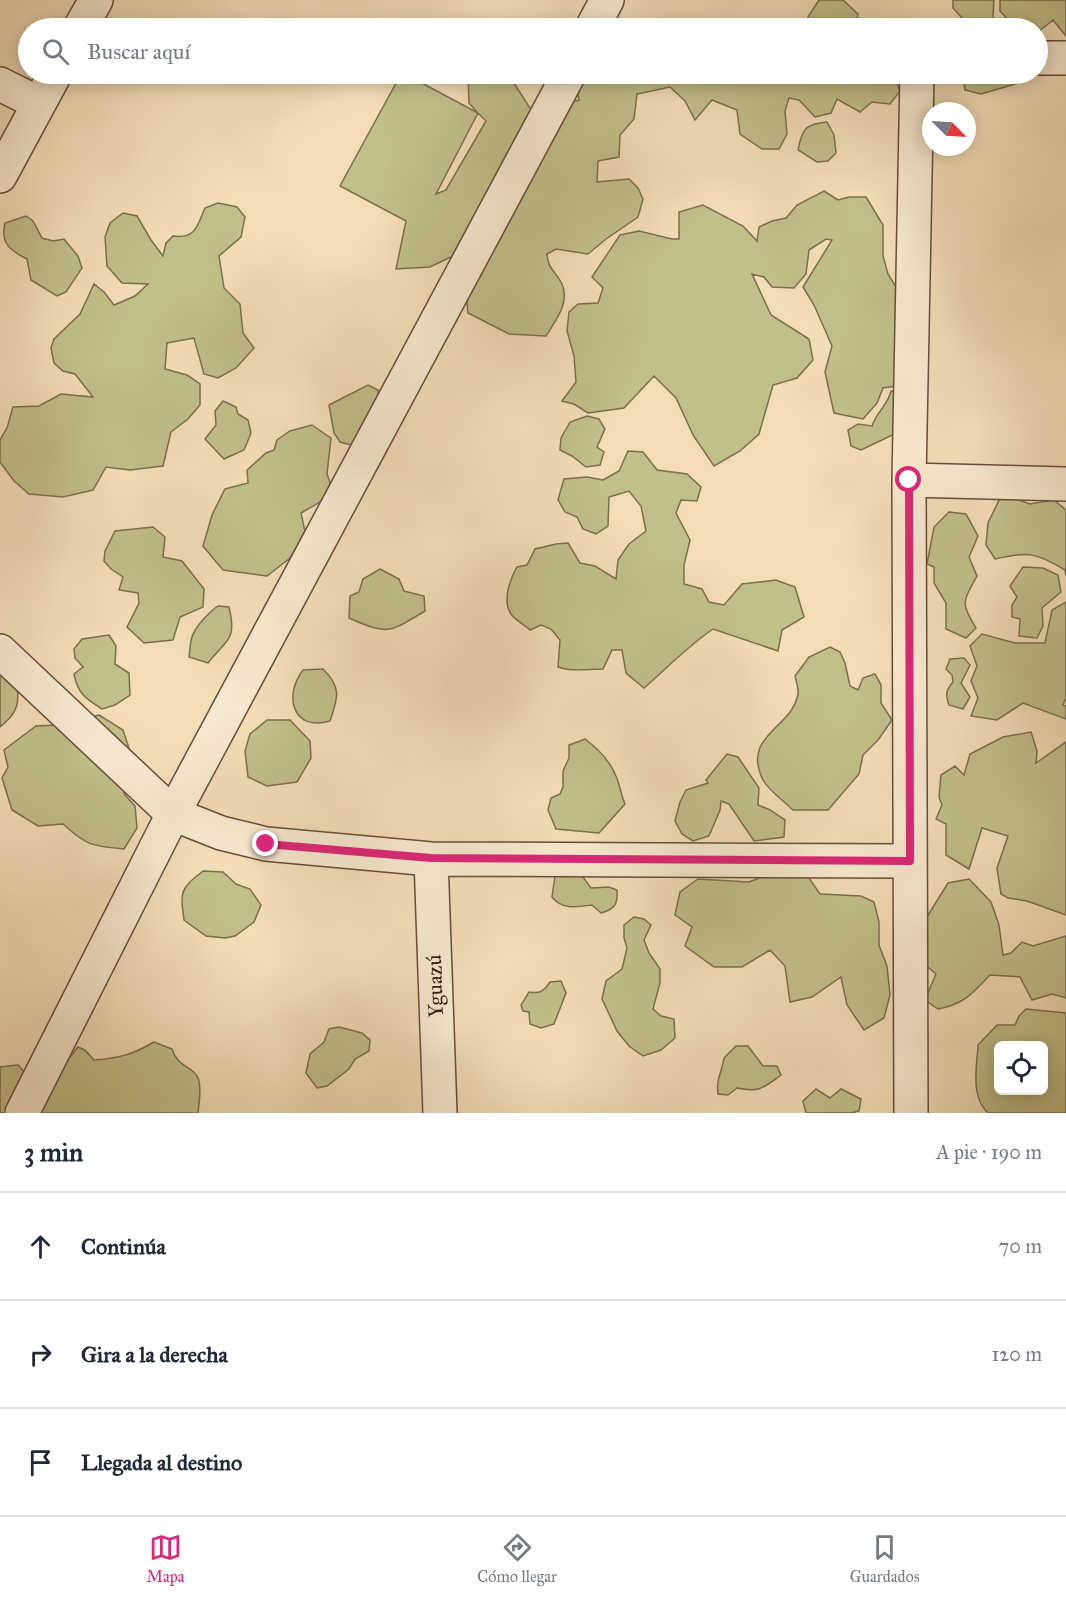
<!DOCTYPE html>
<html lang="es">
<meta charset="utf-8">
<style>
:root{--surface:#fff;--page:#f6f6f7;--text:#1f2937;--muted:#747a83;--line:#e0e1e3;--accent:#db2777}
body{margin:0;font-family:"IM FELL Great Primer",serif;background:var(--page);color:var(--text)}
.controls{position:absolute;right:18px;bottom:18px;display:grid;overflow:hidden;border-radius:9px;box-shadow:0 3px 15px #0003}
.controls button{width:54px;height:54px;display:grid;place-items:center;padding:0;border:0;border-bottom:2px solid var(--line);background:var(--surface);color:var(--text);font:30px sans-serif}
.compass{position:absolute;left:922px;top:102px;width:54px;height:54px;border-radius:50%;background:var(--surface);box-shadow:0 3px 15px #0003;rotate:114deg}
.stop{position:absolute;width:18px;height:18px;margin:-14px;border:4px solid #db2777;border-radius:50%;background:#fff}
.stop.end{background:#db2777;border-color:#fff;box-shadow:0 2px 6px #0008}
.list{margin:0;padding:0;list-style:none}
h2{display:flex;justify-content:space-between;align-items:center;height:78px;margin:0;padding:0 24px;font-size:26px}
h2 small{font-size:20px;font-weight:400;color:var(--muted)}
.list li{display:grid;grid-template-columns:39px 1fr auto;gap:18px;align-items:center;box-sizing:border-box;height:108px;padding:0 24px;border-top:2px solid var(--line)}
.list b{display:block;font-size:22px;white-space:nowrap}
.list em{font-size:20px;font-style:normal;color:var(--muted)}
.icon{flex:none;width:33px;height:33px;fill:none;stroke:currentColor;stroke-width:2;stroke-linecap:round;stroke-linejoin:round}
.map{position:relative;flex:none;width:1066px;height:1113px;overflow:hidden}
.search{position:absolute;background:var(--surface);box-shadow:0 3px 15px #0003;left:18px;right:18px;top:18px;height:66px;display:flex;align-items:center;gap:15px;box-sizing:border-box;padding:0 21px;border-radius:33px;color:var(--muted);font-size:22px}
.sheet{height:402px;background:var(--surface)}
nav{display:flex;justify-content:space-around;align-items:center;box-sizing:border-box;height:84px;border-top:2px solid var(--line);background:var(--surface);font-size:16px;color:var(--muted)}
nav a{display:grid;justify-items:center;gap:3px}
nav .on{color:var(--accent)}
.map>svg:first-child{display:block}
.green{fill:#c1bf8a;stroke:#7c6e4e;stroke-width:1.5;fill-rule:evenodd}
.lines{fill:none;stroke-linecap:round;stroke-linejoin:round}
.minor-casing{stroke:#674c3b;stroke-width:36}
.minor{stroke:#f7e9d0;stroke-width:33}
.route{stroke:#db2777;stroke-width:8}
.labels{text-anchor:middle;stroke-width:6;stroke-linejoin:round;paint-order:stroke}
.street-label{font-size:21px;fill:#381c12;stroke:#f7e9d0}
</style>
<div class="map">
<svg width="1066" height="1113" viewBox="0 0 1066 1113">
<rect width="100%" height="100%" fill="#f3ddb7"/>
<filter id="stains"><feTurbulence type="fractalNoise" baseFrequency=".00333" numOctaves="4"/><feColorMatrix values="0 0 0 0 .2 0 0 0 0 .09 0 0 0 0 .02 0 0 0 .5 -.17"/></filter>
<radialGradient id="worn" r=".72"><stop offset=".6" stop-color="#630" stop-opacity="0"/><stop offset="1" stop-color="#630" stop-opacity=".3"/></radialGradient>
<!-- green -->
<path class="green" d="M 819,0 L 843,0 L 858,14 L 856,28 L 811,28 L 808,17 Z
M 953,0 L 994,0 L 993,16 L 999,28 L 960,28 L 962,18 L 953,8 Z
M 1000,0 L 1066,0 L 1066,36 L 1053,20 L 1038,32 L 1038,28 L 1013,28 L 1011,23 L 1000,11 Z
M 401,74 L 405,74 L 478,113 L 469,103 L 468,74 L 508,74 L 539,122 L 560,106 L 579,100 L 575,78 L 584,74 L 624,74 L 629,81 L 632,74 L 893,74 L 900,91 L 890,104 L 872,102 L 860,112 L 837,99 L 831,113 L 815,117 L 799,100 L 789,98 L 785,111 L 787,134 L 779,149 L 762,149 L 740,134 L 737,110 L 712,100 L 695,120 L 685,101 L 670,87 L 637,94 L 634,119 L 620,135 L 619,157 L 598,161 L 597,182 L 629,179 L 638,188 L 643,199 L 638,217 L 606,239 L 588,254 L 556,249 L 547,254 C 548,270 556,271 562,284 C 570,303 556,320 546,336 L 509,334 L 468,313 L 465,284 L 455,255 L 430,267 L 396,269 L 406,221 L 340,186 ZM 478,113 L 486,121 L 446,190 L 436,194 Z
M 965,74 L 1023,74 L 1022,82 L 981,94 L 965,90 L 963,78 Z
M 827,122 L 834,135 L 836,153 L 828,161 L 817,162 L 798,150 C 802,129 805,124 827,122 Z
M 824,191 L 838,200 L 849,197 L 866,197 L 883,225 L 883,256 L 888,274 L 901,295 L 903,385 L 883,388 L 877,403 L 863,419 L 834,413 L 825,372 L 832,346 L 814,305 L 803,287 L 832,240 L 826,239 L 809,250 L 806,274 L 794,288 L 772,287 L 764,277 L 752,274 L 771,315 L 809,339 L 813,360 L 797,378 L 773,385 L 759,434 L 740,451 L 714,466 L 693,435 L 676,398 L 654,376 L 624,408 L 588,413 L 574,404 L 562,401 L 576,382 L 574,356 L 567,331 L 569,312 L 578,304 L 598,303 L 603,288 L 592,277 L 620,235 L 639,231 L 672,239 L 679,239 L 679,212 L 703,205 L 743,226 L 757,241 L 759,227 L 772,221 L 786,218 L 797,205 Z
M 218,203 L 237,207 L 245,217 L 241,237 L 219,256 L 224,288 L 240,304 L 243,333 L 254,348 L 236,368 L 218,378 L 204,374 L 194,338 L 167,343 L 165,369 L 187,375 L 200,384 L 200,405 L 188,419 L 171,432 L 163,466 L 130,470 L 106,467 L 93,490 L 63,497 L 29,494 L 14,481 L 0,462 L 0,440 L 7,428 L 13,407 L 39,406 L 61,394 L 93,397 L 75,374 L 63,371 L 54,363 L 51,348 L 54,339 L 80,314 L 94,284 L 104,292 L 114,305 L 135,296 L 148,284 L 122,283 L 107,266 L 105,237 L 110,223 L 123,213 L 137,216 L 151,240 L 163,256 L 166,243 L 173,236 C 196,239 197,226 205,208 Z
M 26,216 L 33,221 L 42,238 L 53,241 L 64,239 L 78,256 L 82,268 L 66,292 L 57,296 L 31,280 L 27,259 C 11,251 0,244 5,223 Z
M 368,385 L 378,390 C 379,416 374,431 351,445 L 340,442 L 334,433 L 329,405 Z
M 891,391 L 905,393 L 903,430 L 861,450 L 851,446 L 848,430 L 858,424 L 872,426 C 877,411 888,405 891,391 Z
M 223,401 L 236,407 L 238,414 L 248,420 L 251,433 L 244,450 L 224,459 L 205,439 L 216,425 L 215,411 Z
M 587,416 L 599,419 L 605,429 L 597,447 L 604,452 L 600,465 L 586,467 L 572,456 L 560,450 L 561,438 L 570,422 Z
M 312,425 L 331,438 L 327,474 L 334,494 L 301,513 L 306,536 L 290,558 L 267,576 L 223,570 L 203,546 L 212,515 L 225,489 L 248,483 L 247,470 L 266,453 L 274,450 L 277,440 L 290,431 Z
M 628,451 L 643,452 L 657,470 L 687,474 L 701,487 L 697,501 L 681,500 L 676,513 L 690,540 L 684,565 L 684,584 L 702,589 L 709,602 L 724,605 L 742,584 L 776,580 L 795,587 L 804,617 L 782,630 L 778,651 L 713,629 C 688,646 667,668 644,688 L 626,673 L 622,650 L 612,650 L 603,669 C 588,669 571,672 558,667 L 560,640 L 551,629 L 541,625 L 530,630 C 525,625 515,620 511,614 C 502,601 510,579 517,567 L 527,565 L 535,549 L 556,544 L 568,543 L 580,563 L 595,566 L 616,579 L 618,560 L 629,544 L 646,531 L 641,506 L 629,491 L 609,497 L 608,526 L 596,534 L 583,529 L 577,517 L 565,512 L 558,500 L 564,479 L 587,477 L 603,480 L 619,471 Z
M 1002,494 L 1030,504 L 1054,500 L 1066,510 L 1066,576 L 1065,570 C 1037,553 1028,551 995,559 L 986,545 L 988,523 Z
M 949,512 L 966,514 L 978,536 L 969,557 L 977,576 C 963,602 960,602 976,628 L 966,638 L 946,629 L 946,603 L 934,583 L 934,567 L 927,564 L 934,527 Z
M 153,527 L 165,537 L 163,557 L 182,561 L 204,589 L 203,607 L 180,617 L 173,640 L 144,643 L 127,627 L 139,603 L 138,593 L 119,590 L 123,577 L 111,569 L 104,561 L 105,551 L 115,531 Z
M 1023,567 L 1043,568 L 1058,575 L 1061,592 L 1042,608 L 1043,626 L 1037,638 L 1019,636 L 1020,619 L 1012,617 L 1012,605 L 1017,597 L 1010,586 Z
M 380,569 L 399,579 L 404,591 L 424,596 L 425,611 C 390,632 389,636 349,618 L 350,596 L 359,592 L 363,579 Z
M 1066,602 L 1066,698 L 1063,705 L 1066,706 L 1066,719 L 1023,703 L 997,720 L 971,716 L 978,698 L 971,681 L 977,666 L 970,646 L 982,634 L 1015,643 L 1045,643 L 1052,610 Z
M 218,606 L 229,607 C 237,641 227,639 208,663 L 189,657 C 190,651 190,643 192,637 C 195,627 209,612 218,606 Z
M 109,635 L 116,646 L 115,664 L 129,673 L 130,695 L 115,705 L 102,709 C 85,698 78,694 74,674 L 83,667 L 75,658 L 74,649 L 82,639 Z
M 830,647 L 840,652 L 845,663 L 850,686 L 858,690 L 863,678 L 875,674 L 881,685 L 881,703 L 892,720 L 878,740 L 863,755 L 859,774 L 828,810 L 793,810 C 784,801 769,791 763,780 C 741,735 792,729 798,694 C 799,689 796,681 795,676 L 809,657 Z
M 964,658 L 970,665 L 961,683 L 970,697 L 963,709 L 949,705 C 945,694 946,690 953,682 L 952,675 L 946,669 L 950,659 Z
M 323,669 C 342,688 338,697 330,721 C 293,732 283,696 303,670 Z
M 0,670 L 16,679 C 20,702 19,712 0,727 Z
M 99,715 L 123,730 L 129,748 L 119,776 L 125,795 L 135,806 L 137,828 L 124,849 C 92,846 87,846 63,824 L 38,826 L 12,810 L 2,778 L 8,767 L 4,750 L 36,726 L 58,725 Z
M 267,720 L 290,720 L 310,741 L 311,758 L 297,782 L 267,786 L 248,777 L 245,751 L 250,734 Z
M 1031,732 L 1037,751 L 1036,763 L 1066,742 L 1066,915 L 1027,901 L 1008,898 L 1001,894 L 997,868 L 1008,836 L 982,828 L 969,869 L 946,855 L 946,824 L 936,819 L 942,805 L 939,797 L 941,775 L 955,766 L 964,775 L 970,754 L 1003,737 Z
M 585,739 C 597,748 610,761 616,776 C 620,785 621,795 625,804 L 599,833 L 556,829 L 548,810 L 551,798 L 560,794 L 563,787 L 563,771 L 569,758 L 569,745 Z
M 727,754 L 738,757 L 759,788 L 758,805 L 770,810 L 785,820 L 784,837 L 754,841 L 729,804 L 721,801 L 720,810 L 709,836 L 693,841 L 682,834 L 675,821 L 680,802 L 686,790 L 708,783 L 706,780 Z
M 574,870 L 583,877 L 591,888 L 609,887 L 617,890 C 618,904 615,909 601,913 L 592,905 C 577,907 562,910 552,897 L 555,876 Z
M 203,871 L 223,872 L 236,884 L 250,889 L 261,905 L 254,922 L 235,936 L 225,938 L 206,936 L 184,920 C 180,891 180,889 203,871 Z
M 777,871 L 805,872 L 820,894 L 861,896 L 874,902 L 879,922 L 879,945 L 887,966 L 890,995 L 884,1018 L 864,1030 L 847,1005 L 841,977 L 812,997 L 790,1002 L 785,966 L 770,950 L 742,967 L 714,967 L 685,946 L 692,927 L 675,915 L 680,892 L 698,879 L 749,882 Z
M 969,879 L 991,902 L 999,925 L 1003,955 L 1011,953 L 1022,942 L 1033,946 L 1066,936 L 1066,998 L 1052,994 L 1032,1000 L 1020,977 L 990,975 C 973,993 963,1005 938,1009 L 925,1000 L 936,974 L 924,964 L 925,920 L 948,883 Z
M 634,917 L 644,919 L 651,925 L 644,940 L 649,953 L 660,969 L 660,983 L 653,1009 L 661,1016 L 674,1019 L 675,1038 L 661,1050 L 643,1056 L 629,1046 L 617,1031 L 602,999 L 606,981 L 622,969 L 627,948 L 624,938 L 624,925 Z
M 561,981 L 566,993 L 554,1024 L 541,1028 L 530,1024 L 529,1012 L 523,1011 L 521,1005 L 529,992 C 540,994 544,991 550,982 Z
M 1026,1009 L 1066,1013 L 1066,1113 L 988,1113 C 970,1096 977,1067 978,1045 L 997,1025 L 1015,1025 L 1019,1016 ZM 998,1046 L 1044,1046 L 1044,1090 L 998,1090 Z
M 339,1027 L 362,1033 L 370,1040 L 369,1051 L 355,1059 L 349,1069 L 327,1086 L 317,1088 L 306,1073 L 310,1054 L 324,1042 L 329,1029 Z
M 154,1042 L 172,1049 C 178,1068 193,1066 198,1078 C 202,1088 199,1103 198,1113 L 0,1113 L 0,1067 L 18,1065 L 27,1075 L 63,1066 L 78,1047 L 85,1050 L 94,1060 C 119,1058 132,1055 154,1042 Z
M 736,1046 L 748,1046 L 763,1066 L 777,1066 L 781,1075 C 763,1088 759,1093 737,1088 L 728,1095 L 718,1094 C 716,1077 722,1073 724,1058 Z
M 816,1089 L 830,1098 L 841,1089 L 861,1099 L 859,1111 L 851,1113 L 806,1113 L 803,1101 Z"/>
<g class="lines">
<!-- minor casing -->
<g class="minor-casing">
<path id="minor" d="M 80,28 L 96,0
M 592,28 L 607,0
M 1038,58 L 1066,58
M 0,84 L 38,103
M 0,176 L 55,74
M 909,480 L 1066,484
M 0,651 L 173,814 L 221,833 L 266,844 L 431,859 L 910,861
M 431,859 L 440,1113
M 22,1113 L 173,814 L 569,74
M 911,1113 L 909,480 L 917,74"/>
</g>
<!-- minor -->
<use href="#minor" class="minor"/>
</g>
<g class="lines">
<!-- route -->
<path class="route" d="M 266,844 L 431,858 L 910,861 L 909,480"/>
</g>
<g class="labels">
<!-- street labels -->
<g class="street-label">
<text transform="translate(435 986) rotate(-92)" y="7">Yguazú</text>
</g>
</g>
<rect width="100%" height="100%" filter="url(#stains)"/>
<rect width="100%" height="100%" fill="url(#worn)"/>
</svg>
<div class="controls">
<button><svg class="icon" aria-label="locate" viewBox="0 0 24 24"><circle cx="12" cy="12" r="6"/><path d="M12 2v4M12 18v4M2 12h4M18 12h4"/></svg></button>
</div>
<svg class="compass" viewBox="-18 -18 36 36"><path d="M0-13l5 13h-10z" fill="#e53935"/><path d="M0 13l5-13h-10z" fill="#747a83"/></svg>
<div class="stop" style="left:909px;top:480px"></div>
<div class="stop end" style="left:266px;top:844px"></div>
<div class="search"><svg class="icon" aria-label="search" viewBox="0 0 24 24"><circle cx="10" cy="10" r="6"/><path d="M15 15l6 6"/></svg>Buscar aquí</div>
</div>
<section class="sheet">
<h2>3 min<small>A pie · 190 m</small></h2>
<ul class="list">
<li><svg class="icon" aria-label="ahead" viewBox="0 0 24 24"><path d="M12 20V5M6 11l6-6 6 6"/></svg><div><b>Continúa</b></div><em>70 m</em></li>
<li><svg class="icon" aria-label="right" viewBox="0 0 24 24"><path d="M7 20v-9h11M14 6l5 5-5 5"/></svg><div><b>Gira a la derecha</b></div><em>120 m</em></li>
<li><svg class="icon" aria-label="arrive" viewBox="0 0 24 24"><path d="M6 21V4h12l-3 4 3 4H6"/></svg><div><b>Llegada al destino</b></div></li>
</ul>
</section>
<nav>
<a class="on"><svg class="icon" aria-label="map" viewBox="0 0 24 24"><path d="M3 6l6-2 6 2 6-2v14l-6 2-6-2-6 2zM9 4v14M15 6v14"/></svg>Mapa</a>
<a><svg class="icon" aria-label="directions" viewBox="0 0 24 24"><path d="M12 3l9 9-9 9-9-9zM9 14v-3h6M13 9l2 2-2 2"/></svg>Cómo llegar</a>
<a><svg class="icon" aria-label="saved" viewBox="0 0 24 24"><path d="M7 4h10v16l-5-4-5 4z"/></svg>Guardados</a>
</nav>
